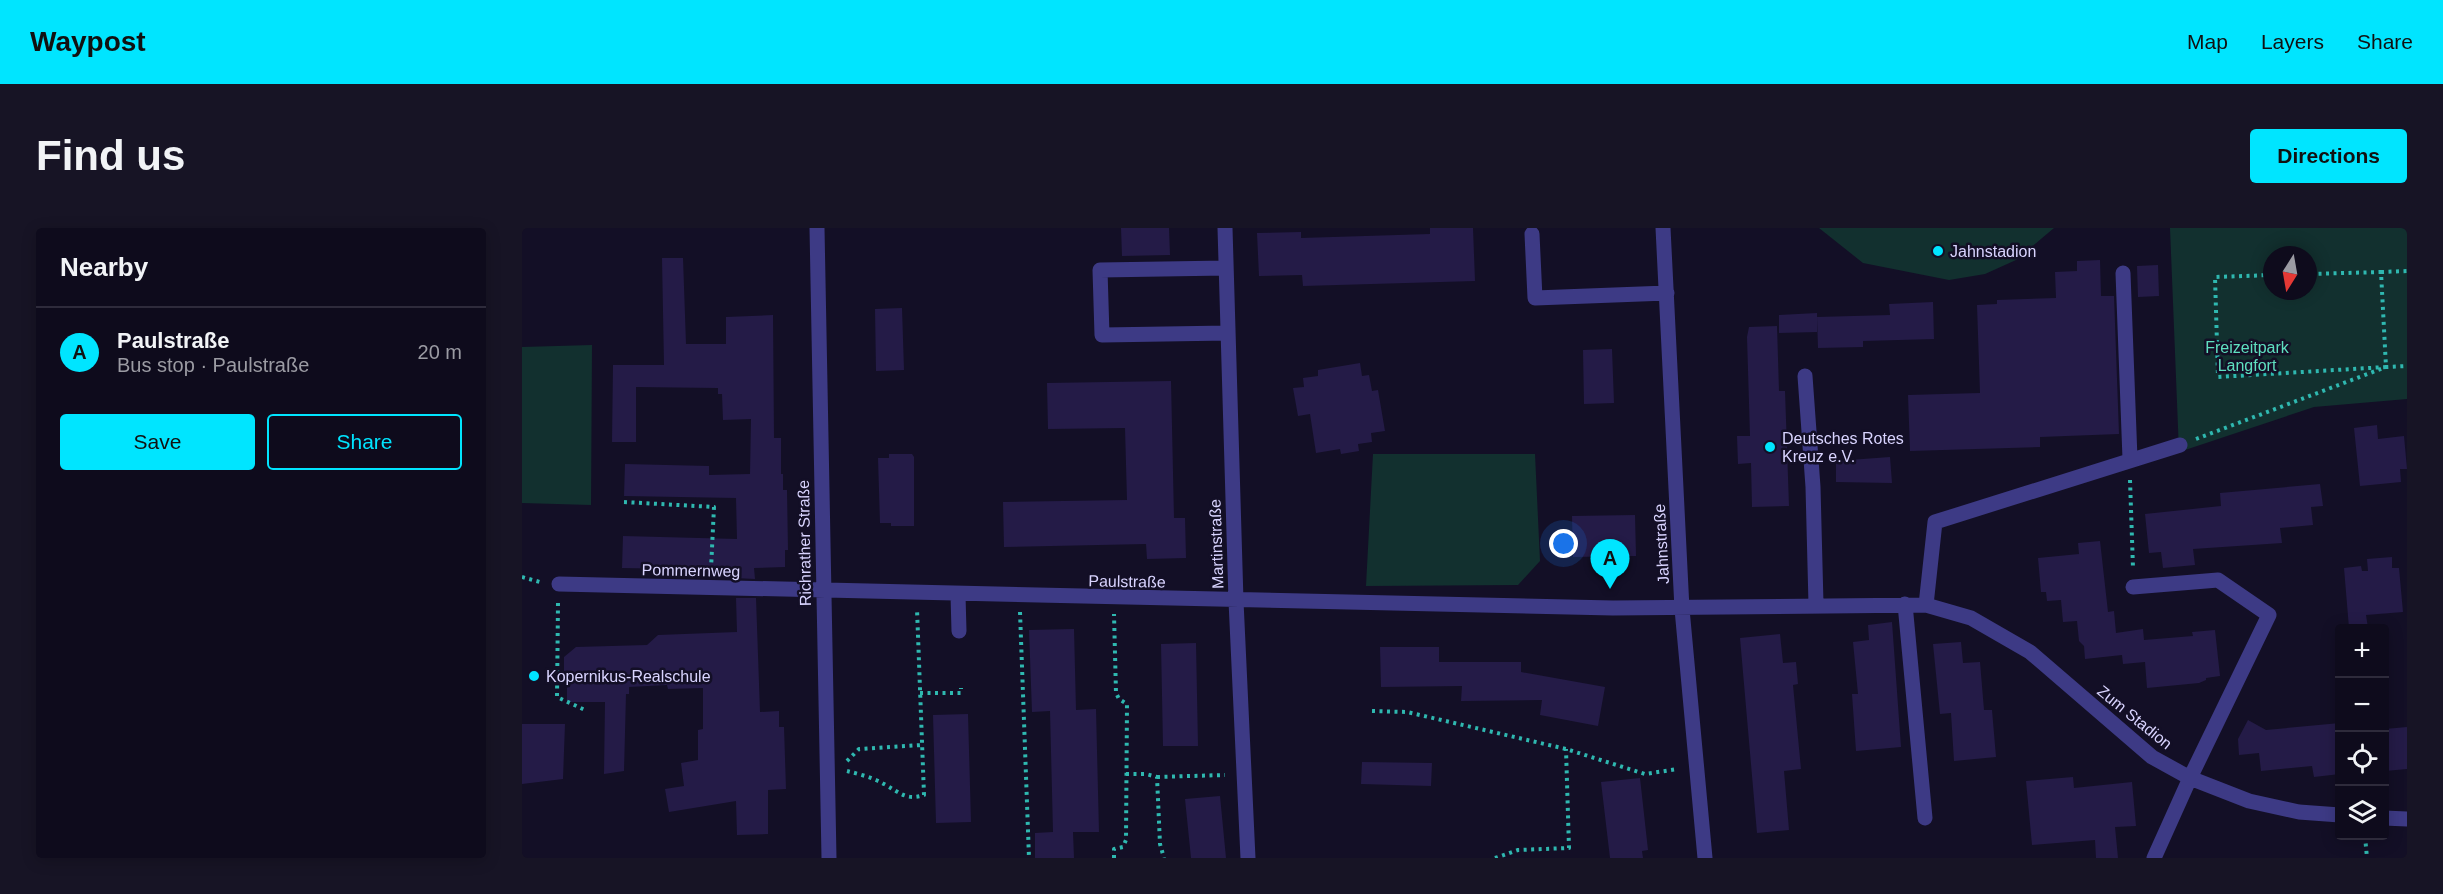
<!DOCTYPE html>
<meta charset="utf-8">
<style>
:root{--surface:#0e0b1c;--page:#171425;--text:#f1f3f6;--muted:#9b9ba3;--line:#2e2b3b;--accent:#00e5ff}
body{margin:0;font-family:Helvetica,sans-serif;background:var(--page);color:var(--text)}
.controls{position:absolute;right:18px;bottom:18px;display:grid;overflow:hidden;border-radius:6px;box-shadow:0 3px 15px #0003}
.controls button{width:54px;height:54px;display:grid;place-items:center;padding:0;border:0;border-bottom:2px solid var(--line);background:var(--surface);color:var(--text);font:30px sans-serif}
.compass{position:absolute;left:1741px;top:18px;width:54px;height:54px;border-radius:50%;background:var(--surface);box-shadow:0 3px 15px #0003;rotate:191deg}
.you{position:absolute;left:1042px;top:316px;width:21px;height:21px;margin:-15px;border:4px solid #fff;border-radius:50%;background:#1a73e8;box-shadow:0 0 0 9px #1a73e833}
.badge{display:grid;place-items:center;width:39px;height:39px;border-radius:50%;background:var(--accent);color:#111;font-size:20px;font-weight:700}
.pin{position:absolute;translate:-50% -50px;filter:drop-shadow(0 2px 3px #0008)}
.pin::after{content:'';position:absolute;top:32px;width:21px;height:18px;background:inherit;clip-path:polygon(0 0,100% 0,50% 100%)}
.list{margin:0;padding:0;list-style:none}
h2{display:flex;justify-content:space-between;align-items:center;height:78px;margin:0;padding:0 24px;font-size:26px}
h2 small{font-size:20px;font-weight:400;color:var(--muted)}
.list li{display:grid;grid-template-columns:39px 1fr auto;gap:18px;align-items:center;box-sizing:border-box;height:90px;padding:0 24px;border-top:2px solid var(--line)}
.list b{display:block;font-size:22px;white-space:nowrap}
.list p{margin:0;font-size:20px;white-space:nowrap;color:var(--muted)}
.list em{font-size:20px;font-style:normal;color:var(--muted)}
.actions{display:flex;gap:12px;padding:18px 24px}
.actions a{flex:1;padding:14px 0;border:2px solid var(--accent);border-radius:6px;text-align:center;font-size:21px;color:var(--accent)}
.actions .main{background:var(--accent);color:#111}
.icon{flex:none;width:33px;height:33px;fill:none;stroke:currentColor;stroke-width:2;stroke-linecap:round;stroke-linejoin:round}
.map{position:relative;flex:none;width:1885px;height:630px;overflow:hidden;border-radius:6px}
header{display:flex;align-items:center;gap:36px;box-sizing:border-box;height:84px;padding:0 30px;background:var(--accent);color:#111}
header strong{font-size:28px}
nav{display:flex;gap:33px;margin-inline-start:auto;font-size:21px}
.intro{display:flex;align-items:center;justify-content:space-between;box-sizing:border-box;height:144px;padding:0 36px}
h1{margin:0;font-size:42px}
.button{padding:15px 27px;border-radius:6px;background:var(--accent);color:#111;font-size:21px;font-weight:700}
main{display:flex;gap:36px;padding:0 36px}
aside{flex:1;background:var(--surface);border-radius:6px;box-shadow:0 3px 15px #0003}
.map>svg:first-child{display:block}
.green{fill:#12302f;fill-rule:evenodd}
.building{fill:#241b47}
.lines{fill:none;stroke-linecap:round;stroke-linejoin:round}
.path{stroke:#2fb8b0;stroke-width:4;stroke-dasharray:3 4.5;stroke-linecap:butt}
.minor{stroke:#3d3a85;stroke-width:15}
.poi-dot{fill:#00e5ff;stroke:#130f26;stroke-width:2}
.labels{text-anchor:middle;stroke-width:5;stroke-linejoin:round;paint-order:stroke}
.poi-label{font-size:16px;fill:#d9d4ff;stroke:#130f26;text-anchor:start}
.park-label{font-size:16px;fill:#5fe0c0;stroke:#130f26}
.street-label{font-size:16px;fill:#d9d4ff;stroke:#130f26}
</style>
<header>
<strong>Waypost</strong>
<nav><a>Map</a><a>Layers</a><a>Share</a></nav>
</header>
<div class="intro"><h1>Find us</h1><a class="button">Directions</a></div>
<main>
<aside>
<h2>Nearby<small></small></h2>
<ul class="list">
<li><span class="badge">A</span><div><b>Paulstraße</b><p>Bus stop · Paulstraße</p></div><em>20 m</em></li>
</ul>
<div class="actions"><a class="main">Save</a><a>Share</a></div>
</aside>
<div class="map">
<svg width="1885" height="630" viewBox="0 0 1885 630">
<rect width="100%" height="100%" fill="#130f26"/>
<!-- green -->
<path class="green" d="M 1297,0 L 1532,0 L 1494,32 L 1463,46 L 1427,52 L 1341,35 Z
M 1648,0 L 1885,0 L 1885,171 L 1792,179 L 1657,224 ZM 1750,27 L 1786,27 L 1786,63 L 1750,63 Z
M 70,117 L 69,277 L 0,275 L 0,119 Z
M 851,226 L 1013,226 L 1018,333 L 996,357 L 844,358 Z"/>
<!-- building -->
<path class="building" d="M 599,0 L 647,0 L 648,27 L 600,28 Z
M 908,0 L 951,0 L 953,53 L 781,58 L 780,47 L 737,48 L 735,5 L 779,4 L 779,10 L 908,6 Z
M 140,30 L 161,30 L 164,116 L 204,116 L 204,89 L 251,87 L 252,210 L 259,210 L 259,246 L 261,246 L 261,262 L 265,262 L 266,322 L 263,322 L 263,339 L 232,340 L 233,351 L 213,350 L 213,342 L 100,340 L 101,308 L 215,311 L 214,270 L 102,268 L 103,236 L 187,238 L 187,247 L 228,246 L 229,191 L 201,192 L 200,166 L 196,166 L 196,160 L 114,159 L 114,214 L 90,214 L 91,137 L 142,137 Z
M 1578,32 L 1579,68 L 1592,68 L 1597,206 L 1518,209 L 1518,219 L 1388,223 L 1386,167 L 1458,165 L 1455,77 L 1475,76 L 1475,72 L 1534,70 L 1533,44 L 1555,43 L 1555,33 Z
M 1636,37 L 1637,68 L 1616,69 L 1615,38 Z
M 1411,74 L 1412,111 L 1341,113 L 1341,119 L 1296,120 L 1295,89 L 1368,87 L 1367,76 Z
M 380,80 L 382,142 L 354,143 L 353,81 Z
M 1295,85 L 1295,104 L 1257,105 L 1257,87 Z
M 1255,98 L 1257,163 L 1263,163 L 1267,278 L 1230,279 L 1229,235 L 1216,236 L 1215,208 L 1228,208 L 1225,109 L 1227,99 Z
M 1090,121 L 1092,175 L 1062,176 L 1061,122 Z
M 838,135 L 840,148 L 847,147 L 850,163 L 856,162 L 863,203 L 849,205 L 850,214 L 836,216 L 837,223 L 819,226 L 818,221 L 794,225 L 788,186 L 776,188 L 771,160 L 782,159 L 781,150 L 796,148 L 796,142 Z
M 649,153 L 652,290 L 663,290 L 664,330 L 625,331 L 624,316 L 482,319 L 481,274 L 605,272 L 603,200 L 526,201 L 525,155 Z
M 1855,197 L 1856,211 L 1882,208 L 1885,241 L 1878,241 L 1879,254 L 1838,258 L 1832,200 Z
M 367,226 L 390,226 L 392,229 L 392,298 L 369,298 L 369,295 L 358,295 L 356,230 L 367,230 Z
M 1368,229 L 1370,255 L 1314,254 L 1314,233 Z
M 1798,256 L 1801,278 L 1789,279 L 1791,297 L 1758,300 L 1760,315 L 1671,321 L 1673,337 L 1641,340 L 1639,324 L 1627,325 L 1623,286 L 1699,278 L 1698,265 Z
M 1113,287 L 1114,328 L 1051,329 L 1050,288 Z
M 1578,313 L 1586,384 L 1592,383 L 1594,405 L 1621,401 L 1622,412 L 1671,408 L 1670,404 L 1693,402 L 1698,448 L 1684,450 L 1684,452 L 1677,455 L 1625,460 L 1623,434 L 1601,436 L 1600,427 L 1563,431 L 1562,418 L 1557,413 L 1555,393 L 1541,394 L 1539,372 L 1525,373 L 1524,364 L 1519,364 L 1516,330 L 1557,326 L 1556,315 Z
M 1870,329 L 1870,340 L 1877,340 L 1881,384 L 1844,387 L 1846,400 L 1827,400 L 1822,340 L 1839,338 L 1840,343 L 1846,343 L 1845,331 Z
M 214,370 L 234,370 L 238,484 L 257,483 L 257,499 L 262,499 L 264,561 L 246,562 L 246,606 L 215,607 L 214,573 L 147,584 L 143,561 L 162,558 L 159,535 L 176,532 L 176,502 L 181,501 L 181,460 L 146,461 L 145,457 L 107,459 L 107,466 L 104,466 L 102,543 L 82,546 L 83,474 L 45,474 L 45,443 L 42,443 L 42,429 L 54,419 L 125,417 L 136,407 L 215,404 Z
M 1370,394 L 1379,519 L 1334,523 L 1330,466 L 1336,466 L 1331,414 L 1347,412 L 1346,397 Z
M 552,401 L 554,482 L 574,481 L 577,604 L 551,604 L 552,630 L 513,630 L 513,605 L 531,604 L 528,483 L 510,484 L 507,402 Z
M 1258,406 L 1261,435 L 1274,434 L 1276,456 L 1271,457 L 1279,541 L 1262,543 L 1267,602 L 1235,605 L 1218,410 Z
M 1439,414 L 1441,435 L 1458,434 L 1462,482 L 1470,482 L 1474,529 L 1432,533 L 1429,485 L 1418,486 L 1411,416 Z
M 674,415 L 676,518 L 641,518 L 639,416 Z
M 858,419 L 917,419 L 917,434 L 999,434 L 999,444 L 1083,459 L 1076,498 L 1018,487 L 1020,472 L 939,473 L 940,458 L 859,459 Z
M 446,486 L 449,594 L 414,595 L 411,487 Z
M 1726,492 L 1744,502 L 1818,495 L 1818,546 L 1792,549 L 1790,538 L 1739,543 L 1737,525 L 1717,527 L 1716,511 Z
M 0,496 L 43,496 L 41,551 L 0,556 Z
M 1885,499 L 1885,541 L 1863,543 L 1863,501 Z
M 840,534 L 910,535 L 909,558 L 839,556 Z
M 1551,549 L 1552,560 L 1610,554 L 1614,598 L 1593,599 L 1596,630 L 1574,630 L 1573,612 L 1510,617 L 1504,553 Z
M 1118,550 L 1126,622 L 1120,623 L 1121,630 L 1088,630 L 1079,554 Z
M 698,568 L 704,630 L 669,630 L 663,571 Z"/>
<g class="lines">
<!-- path -->
<path class="path" d="M 1859,44 L 1885,43
M 1750,47 L 1693,49 L 1696,149 L 1864,139 L 1859,44 L 1786,46
M 1674,211 L 1864,139 L 1885,138
M 1608,252 L 1611,340
M 102,274 L 192,279 L 189,341
M 0,349 L 18,354
M 36,375 L 35,469 L 63,482
M 498,384 L 507,630
M 398,465 L 439,465 L 439,460
M 850,483 L 885,484 L 1044,521 L 1123,546 L 1156,541
M 325,533 L 337,521 L 400,517
M 325,543 C 337,546 352,550 362,556 C 377,564 384,573 402,567 L 395,381
M 604,546 L 624,546 L 635,549 L 638,616 L 642,630
M 635,549 L 703,547
M 1843,608 L 1845,630
M 592,630 L 592,621 L 601,619 L 604,612 L 605,476 L 597,471 L 594,465 L 592,386
M 973,630 L 996,622 L 1047,620 L 1044,521"/>
<!-- minor -->
<path class="minor" d="M 295,0 L 307,630
M 703,0 L 714,373 L 726,630
M 1141,0 L 1160,381 L 1183,630
M 1010,6 L 1013,70 L 1145,65
M 704,40 L 578,42 L 580,107 L 706,105
M 1601,45 L 1608,231
M 1283,148 L 1291,259 L 1294,376
M 37,356 L 1091,380 L 1404,377 L 1449,390 L 1508,424 L 1630,529 L 1668,550 L 1727,573 L 1777,584 L 1818,587
M 1611,359 L 1696,352 L 1747,387 L 1668,550 L 1632,630
M 436,367 L 437,403
M 1383,376 L 1403,590
M 1404,377 L 1413,294 L 1658,217
M 1862,590 L 1885,591"/>
</g>
<!-- markers -->
<g class="poi-dot">
<circle cx="1416" cy="23" r="6"/>
<circle cx="1248" cy="219" r="6"/>
<circle cx="12" cy="448" r="6"/>
</g>
<g class="labels">
<!-- poi labels -->
<g class="poi-label">
<text x="1428" y="29">Jahnstadion</text>
<text x="1260" y="216">Deutsches Rotes<tspan x="1260" dy="18">Kreuz e.V.</tspan></text>
<text x="24" y="454">Kopernikus-Realschule</text>
</g>
<!-- park labels -->
<g class="park-label">
<text x="1725" y="125">Freizeitpark<tspan x="1725" dy="18">Langfort</tspan></text>
</g>
<!-- street labels -->
<g class="street-label">
<text transform="translate(282 315) rotate(-91)" y="6">Richrather Straße</text>
<text transform="translate(694 316) rotate(-92)" y="6">Martinstraße</text>
<text transform="translate(1139 316) rotate(-93)" y="6">Jahnstraße</text>
<text transform="translate(169 342) rotate(1)" y="6">Pommernweg</text>
<text transform="translate(605 353) rotate(1)" y="6">Paulstraße</text>
<text transform="translate(1613 489) rotate(39)" y="6">Zum Stadion</text>
</g>
</g>
</svg>
<div class="controls">
<button>+</button>
<button>−</button>
<button><svg class="icon" aria-label="locate" viewBox="0 0 24 24"><circle cx="12" cy="12" r="6"/><path d="M12 2v4M12 18v4M2 12h4M18 12h4"/></svg></button>
<button><svg class="icon" aria-label="layers" viewBox="0 0 24 24"><path d="M12 4l9 5-9 5-9-5zM3 14l9 5 9-5"/></svg></button>
</div>
<svg class="compass" viewBox="-18 -18 36 36"><path d="M0-13l5 13h-10z" fill="#e53935"/><path d="M0 13l5-13h-10z" fill="#9b9ba3"/></svg>
<div class="you"></div>
<div class="pin badge" style="left:1088px;top:361px">A</div>
</div>
</main>
